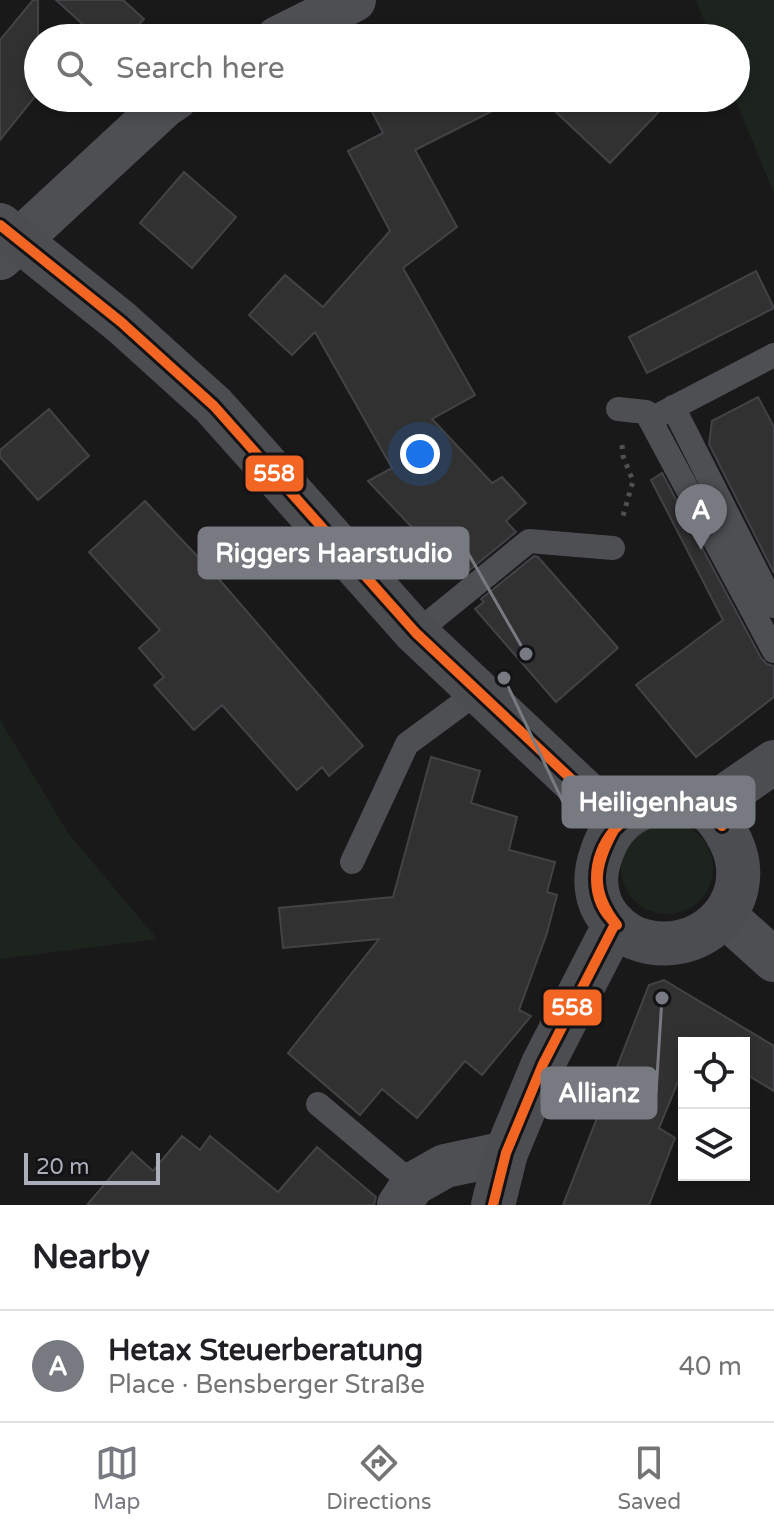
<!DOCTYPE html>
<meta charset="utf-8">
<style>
:root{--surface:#fff;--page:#f2f2f2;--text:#202124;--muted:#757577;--line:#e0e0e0;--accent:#787a82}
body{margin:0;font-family:"Varela Round",sans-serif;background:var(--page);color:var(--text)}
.controls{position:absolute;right:24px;bottom:24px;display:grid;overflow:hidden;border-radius:0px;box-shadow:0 4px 12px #0003}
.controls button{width:72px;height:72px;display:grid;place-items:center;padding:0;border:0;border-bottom:2px solid var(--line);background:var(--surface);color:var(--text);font:40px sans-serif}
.scale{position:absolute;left:24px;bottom:20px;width:136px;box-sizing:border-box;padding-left:8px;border:4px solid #abafba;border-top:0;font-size:22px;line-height:28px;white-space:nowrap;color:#abafba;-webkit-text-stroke:6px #131316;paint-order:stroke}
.you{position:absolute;left:420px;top:454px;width:28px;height:28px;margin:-20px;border:6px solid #fff;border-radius:50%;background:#1a73e8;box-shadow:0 0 0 12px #1a73e833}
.badge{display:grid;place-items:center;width:52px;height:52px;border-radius:50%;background:var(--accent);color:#fff;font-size:26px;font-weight:700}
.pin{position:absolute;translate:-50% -66px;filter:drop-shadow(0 2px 4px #0008)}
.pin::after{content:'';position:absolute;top:42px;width:28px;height:24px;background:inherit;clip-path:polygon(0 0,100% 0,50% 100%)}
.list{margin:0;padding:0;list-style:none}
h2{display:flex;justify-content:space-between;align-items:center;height:104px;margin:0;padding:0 32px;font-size:34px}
h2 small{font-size:26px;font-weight:400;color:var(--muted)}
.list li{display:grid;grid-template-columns:52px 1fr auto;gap:24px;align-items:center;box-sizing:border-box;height:112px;padding:0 32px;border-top:2px solid var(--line)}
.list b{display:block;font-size:30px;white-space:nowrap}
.list p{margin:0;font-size:26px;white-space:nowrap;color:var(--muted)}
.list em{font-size:26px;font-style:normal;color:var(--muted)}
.icon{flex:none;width:44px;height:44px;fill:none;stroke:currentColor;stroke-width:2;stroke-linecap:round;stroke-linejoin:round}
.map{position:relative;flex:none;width:774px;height:1205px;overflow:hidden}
.search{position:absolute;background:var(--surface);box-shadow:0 4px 12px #0003;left:24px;right:24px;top:24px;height:88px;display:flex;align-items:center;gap:20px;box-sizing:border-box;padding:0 28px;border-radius:44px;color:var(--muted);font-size:30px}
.sheet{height:216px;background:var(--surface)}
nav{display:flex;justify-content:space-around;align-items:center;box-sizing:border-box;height:112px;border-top:2px solid var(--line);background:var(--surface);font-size:22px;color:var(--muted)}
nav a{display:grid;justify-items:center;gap:4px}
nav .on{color:var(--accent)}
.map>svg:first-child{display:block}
.green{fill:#1d241e}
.building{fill:#313132;stroke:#424346;stroke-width:2}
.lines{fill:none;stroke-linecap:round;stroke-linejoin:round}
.path{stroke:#4f5054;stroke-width:5;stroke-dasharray:4 6;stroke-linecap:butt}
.service{stroke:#4d4f53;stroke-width:24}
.minor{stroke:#4d4f53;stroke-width:44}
.tertiary{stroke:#4d4f53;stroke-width:44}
.secondary{stroke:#4c4d51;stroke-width:44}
.bus-1-casing{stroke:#131316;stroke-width:16}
.bus-1{stroke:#f26522;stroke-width:10}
.leader{fill:none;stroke:#787a82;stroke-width:3}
.callout-dot{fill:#787a82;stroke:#131316;stroke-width:3}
.callout{fill:#787a82;stroke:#787a82;stroke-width:3}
.callout-label{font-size:26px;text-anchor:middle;font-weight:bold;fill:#fff}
.line-badge{stroke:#131316;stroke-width:3}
.badge-label{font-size:22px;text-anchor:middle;font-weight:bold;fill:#fff}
</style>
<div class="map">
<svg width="774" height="1205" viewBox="0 0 774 1205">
<rect width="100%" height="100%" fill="#19191a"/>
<!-- green -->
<path class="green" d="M 696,0 L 774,0 L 774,194 L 735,98 L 736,38 L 711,38 Z
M 0,720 L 68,833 L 157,939 L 0,959 Z
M621 868a46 46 0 1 1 92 0a46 46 0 1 1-92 0Z"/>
<!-- building -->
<path class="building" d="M 33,0 L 38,0 L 38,93 L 0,140 L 0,40 Z
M 56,0 L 123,0 L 144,19 L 126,38 L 98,38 Z
M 365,98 L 518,98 L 415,150 L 457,227 L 403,268 L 475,395 L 432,419 L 492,483 L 502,477 L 526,503 L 506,521 L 516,532 L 460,578 L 368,481 L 392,468 L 315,332 L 292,355 L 249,315 L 285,275 L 323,307 L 390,231 L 348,151 L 383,133 Z
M 541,98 L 672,98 L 610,163 Z
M 184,172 L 236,217 L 192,268 L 140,223 Z
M 756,271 L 774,308 L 647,373 L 629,337 Z
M 758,397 L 774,427 L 774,573 L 709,444 L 712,421 Z
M 49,409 L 89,456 L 38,500 L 0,457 L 0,450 Z
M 662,473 L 761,658 L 767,664 L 774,666 L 774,697 L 696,757 L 636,685 L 723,620 L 651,480 Z
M 145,501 L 218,578 L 363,746 L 329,776 L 322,767 L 297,790 L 222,705 L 194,730 L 154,685 L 164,677 L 139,648 L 160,630 L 89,552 Z
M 534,556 L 538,557 L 618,648 L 556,702 L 475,609 L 484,602 L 481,599 Z
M 431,757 L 480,771 L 471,803 L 517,817 L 509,850 L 555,862 L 547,892 L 557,895 L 547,933 L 519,1010 L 531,1016 L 482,1075 L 465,1061 L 417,1118 L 382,1089 L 360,1115 L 288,1053 L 379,939 L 283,948 L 279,908 L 393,897 Z
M 664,980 L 774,1046 L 774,1091 L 744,1073 L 744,1043 L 684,1043 L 684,1067 L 659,1128 L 675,1138 L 649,1205 L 563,1205 L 649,985 Z
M 182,1136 L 200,1150 L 210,1136 L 278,1192 L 317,1147 L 376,1197 L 374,1205 L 87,1205 L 132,1152 L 153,1171 Z"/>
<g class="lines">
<!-- path -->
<path class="path" d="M 622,445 L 623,456 L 633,481 L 623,516"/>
<!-- service -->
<path class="service" d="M 673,407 L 774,606
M 618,409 L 646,412 L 774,651
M 659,415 L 774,355
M 416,633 L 529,541 L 613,548
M 352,862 L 407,744 L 479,691
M 318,1104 L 413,1184"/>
<!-- minor -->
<path class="minor" d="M 278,38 L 354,0
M 0,258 L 164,106 L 176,98
M 399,1205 L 413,1184 L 445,1166 L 506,1153"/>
<!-- tertiary -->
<path class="tertiary" d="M 724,915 L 774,960"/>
<!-- secondary -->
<path class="secondary" d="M 0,225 L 121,322 L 214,406 L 416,633 L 618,823
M 682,800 C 689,803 698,804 705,808 C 716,815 725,830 731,842 C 760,904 697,962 635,938 C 619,931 604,916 599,899 C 594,882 596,868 602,852 C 614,815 645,801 682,800 Z
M 706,809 L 774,762
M 493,1205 L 506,1153 L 543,1064 L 615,924"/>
<!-- bus-1 casing -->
<g class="bus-1-casing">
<path id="bus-1" d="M 0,225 L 121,322 L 214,406 L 416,633 L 618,823
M 671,801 C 693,799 709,810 722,826
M 614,830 C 594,866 590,891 617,925
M 614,830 C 591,858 588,900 617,925
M 614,830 C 625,811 650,801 671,801
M 614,830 C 631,813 647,805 671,801
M 493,1205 L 506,1153 L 543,1064 L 615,924"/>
</g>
<!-- bus-1 -->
<use href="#bus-1" class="bus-1"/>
</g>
<!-- callouts -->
<path class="leader" d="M526 654L468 553M504 678L563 802M662 998L656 1093"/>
<g class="callout-dot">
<circle cx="526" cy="654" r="8"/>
<circle cx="504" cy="678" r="8"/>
<circle cx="662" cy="998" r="8"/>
</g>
<g class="callout">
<rect x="199" y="528" width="269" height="50" rx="8"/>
<rect x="563" y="777" width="191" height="50" rx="8"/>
<rect x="542" y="1068" width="114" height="50" rx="8"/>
</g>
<g class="callout-label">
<text x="334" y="562">Riggers Haarstudio</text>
<text x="658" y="811">Heiligenhaus</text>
<text x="599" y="1102">Allianz</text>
</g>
<g class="line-badge">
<rect x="244" y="454" width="61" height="39" rx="8" fill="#f26522"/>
<rect x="542" y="988" width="61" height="39" rx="8" fill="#f26522"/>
</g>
<g class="badge-label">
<text x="274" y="481">558</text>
<text x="572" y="1015">558</text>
</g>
</svg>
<div class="controls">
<button><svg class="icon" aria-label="locate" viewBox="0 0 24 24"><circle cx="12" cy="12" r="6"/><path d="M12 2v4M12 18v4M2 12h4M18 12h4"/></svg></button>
<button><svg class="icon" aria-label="layers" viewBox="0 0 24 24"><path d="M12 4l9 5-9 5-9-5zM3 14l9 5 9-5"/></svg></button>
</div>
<div class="scale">20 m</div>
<div class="you"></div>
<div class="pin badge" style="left:701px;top:550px">A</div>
<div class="search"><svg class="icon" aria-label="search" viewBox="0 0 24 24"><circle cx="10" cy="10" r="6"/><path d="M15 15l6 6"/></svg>Search here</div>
</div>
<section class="sheet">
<h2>Nearby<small></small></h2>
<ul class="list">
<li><span class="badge">A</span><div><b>Hetax Steuerberatung</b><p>Place · Bensberger Straße</p></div><em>40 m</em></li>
</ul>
</section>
<nav>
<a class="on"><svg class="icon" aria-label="map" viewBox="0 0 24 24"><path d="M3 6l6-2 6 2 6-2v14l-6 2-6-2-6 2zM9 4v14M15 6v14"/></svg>Map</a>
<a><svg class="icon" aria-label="directions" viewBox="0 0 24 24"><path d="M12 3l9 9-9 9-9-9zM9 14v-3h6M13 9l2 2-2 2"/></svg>Directions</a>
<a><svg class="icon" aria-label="saved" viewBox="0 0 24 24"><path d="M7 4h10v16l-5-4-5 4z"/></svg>Saved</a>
</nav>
